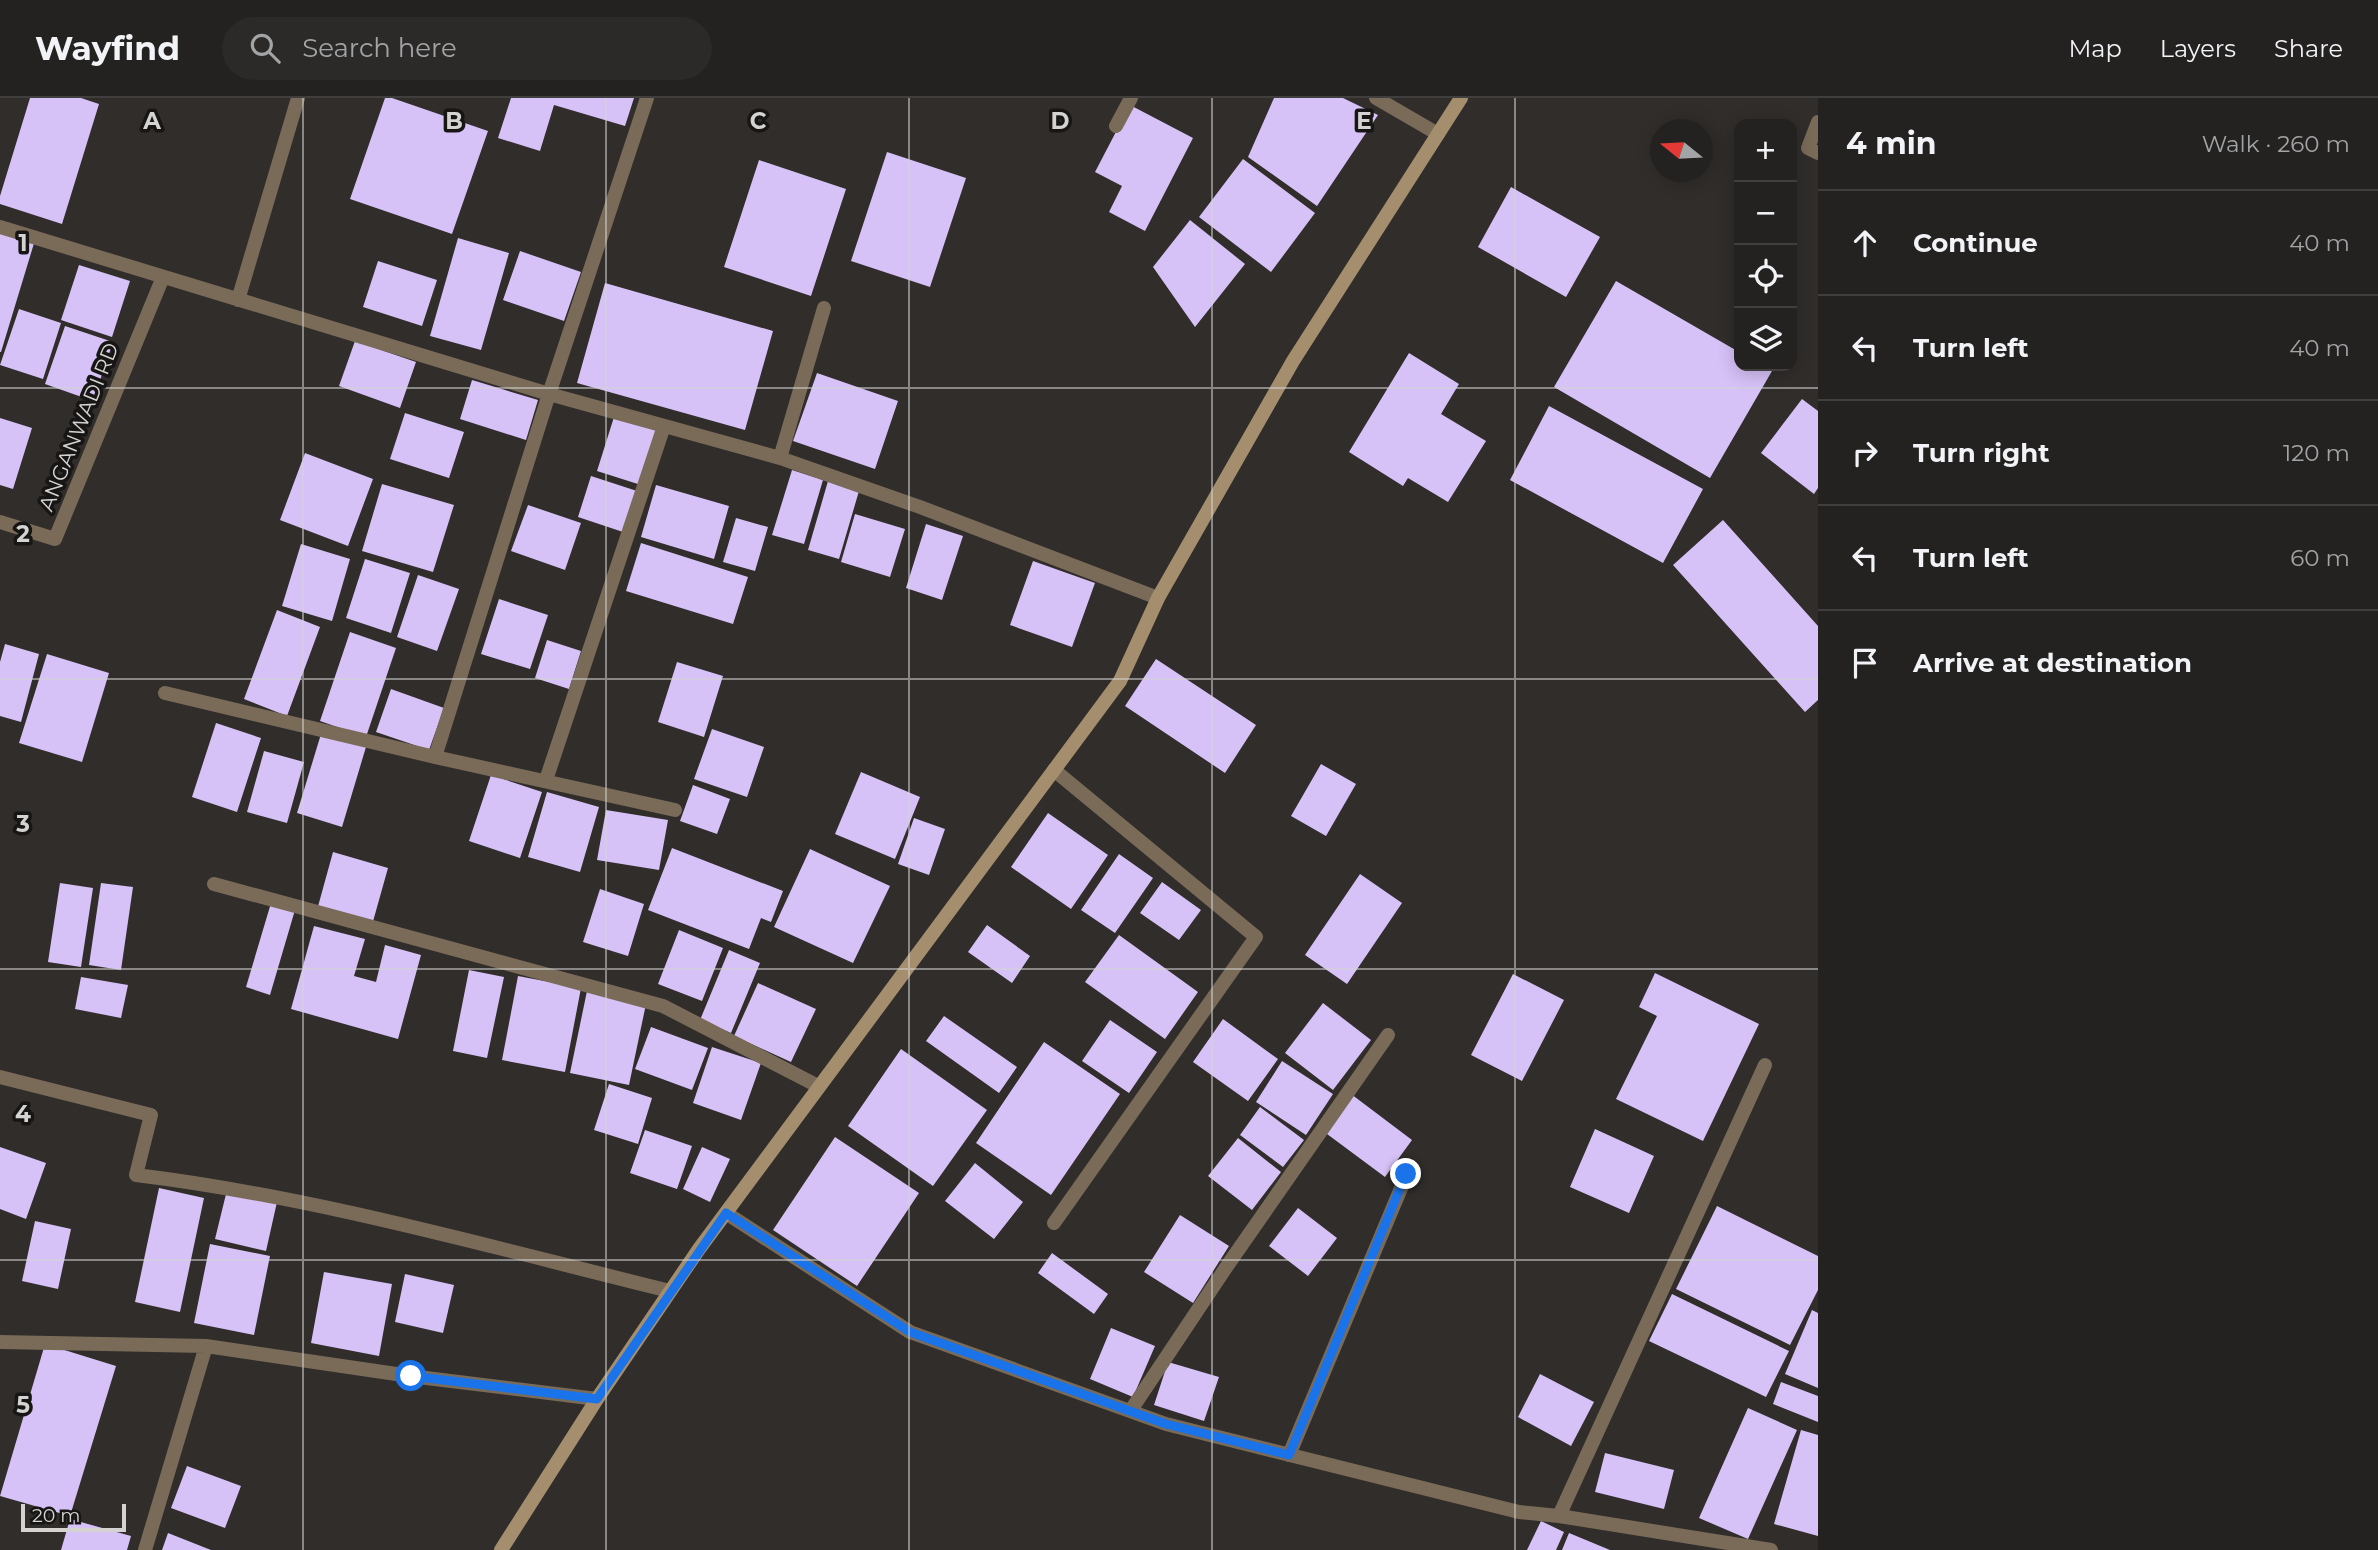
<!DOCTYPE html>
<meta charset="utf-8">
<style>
:root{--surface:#242220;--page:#2c2a29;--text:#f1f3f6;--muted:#a3a4a5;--line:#413f3e}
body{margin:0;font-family:Montserrat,sans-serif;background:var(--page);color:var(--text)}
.controls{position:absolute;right:21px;top:21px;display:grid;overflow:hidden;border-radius:14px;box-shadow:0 4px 18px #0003}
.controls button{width:63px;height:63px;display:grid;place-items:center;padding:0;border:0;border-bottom:2px solid var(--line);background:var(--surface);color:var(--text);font:35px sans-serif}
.compass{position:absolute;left:1650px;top:21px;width:63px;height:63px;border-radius:50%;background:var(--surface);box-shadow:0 4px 18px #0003;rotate:288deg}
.scale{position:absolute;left:21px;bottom:18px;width:105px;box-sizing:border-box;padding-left:7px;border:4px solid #d4d3d1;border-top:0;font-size:19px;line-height:24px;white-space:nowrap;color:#d4d3d1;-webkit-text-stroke:5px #171615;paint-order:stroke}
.stop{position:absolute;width:21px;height:21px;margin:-16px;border:5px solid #1a73e8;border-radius:50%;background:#fff}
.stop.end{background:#1a73e8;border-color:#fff;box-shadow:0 2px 7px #0008}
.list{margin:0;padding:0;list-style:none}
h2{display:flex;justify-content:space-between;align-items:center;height:91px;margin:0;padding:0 28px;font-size:30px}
h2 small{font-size:23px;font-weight:400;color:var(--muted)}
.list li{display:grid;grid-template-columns:46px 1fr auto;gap:21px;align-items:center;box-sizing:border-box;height:105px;padding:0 28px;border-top:2px solid var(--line)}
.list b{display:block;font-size:26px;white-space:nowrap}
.list em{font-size:23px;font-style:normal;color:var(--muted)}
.icon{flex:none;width:38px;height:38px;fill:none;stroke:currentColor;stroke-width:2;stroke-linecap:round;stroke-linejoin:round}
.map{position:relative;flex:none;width:1818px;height:1452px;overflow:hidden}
header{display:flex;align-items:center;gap:42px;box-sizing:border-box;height:98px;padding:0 35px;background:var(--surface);border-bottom:2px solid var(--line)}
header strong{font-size:33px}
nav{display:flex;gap:38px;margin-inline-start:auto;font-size:24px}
.search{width:490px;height:63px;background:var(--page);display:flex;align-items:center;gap:18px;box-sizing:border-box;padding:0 24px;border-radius:38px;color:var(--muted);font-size:26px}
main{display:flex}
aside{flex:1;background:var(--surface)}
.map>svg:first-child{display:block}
.building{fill:#d7c2f8}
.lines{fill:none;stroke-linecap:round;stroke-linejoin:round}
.minor{stroke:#7a6b58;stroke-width:14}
.secondary{stroke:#a58e6e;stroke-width:14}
.route{stroke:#1a73e8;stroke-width:9}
.grid{fill:none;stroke:#d4d3d1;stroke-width:2;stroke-opacity:0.55}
.labels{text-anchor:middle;stroke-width:7;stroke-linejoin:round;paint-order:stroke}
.street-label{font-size:21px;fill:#d4d3d1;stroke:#171615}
.grid-label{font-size:23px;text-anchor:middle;font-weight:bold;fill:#d4d3d1;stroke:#171615;stroke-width:7;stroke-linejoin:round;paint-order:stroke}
</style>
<header>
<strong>Wayfind</strong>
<div class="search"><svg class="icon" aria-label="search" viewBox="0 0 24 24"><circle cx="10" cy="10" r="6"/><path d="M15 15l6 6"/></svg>Search here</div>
<nav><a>Map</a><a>Layers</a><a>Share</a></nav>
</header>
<main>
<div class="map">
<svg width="1818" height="1452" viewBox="0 0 1818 1452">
<rect width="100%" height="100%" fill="#302d2b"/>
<!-- building -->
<path class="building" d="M 30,0 L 81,0 L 99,6 L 62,126 L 0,106 L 0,98 Z
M 385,0 L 392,0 L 488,33 L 452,136 L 350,101 Z
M 511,0 L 634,0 L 625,28 L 554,7 L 540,53 L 498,40 Z
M 1274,0 L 1343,0 L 1378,17 L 1317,108 L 1248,59 Z
M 1130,7 L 1193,40 L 1145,133 L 1109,114 L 1122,88 L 1095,74 Z
M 887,54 L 966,80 L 930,189 L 851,163 Z
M 1243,61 L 1315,115 L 1271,174 L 1199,119 Z
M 759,62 L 846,91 L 811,198 L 724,169 Z
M 1511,89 L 1600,139 L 1566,199 L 1478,149 Z
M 1190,122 L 1245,166 L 1195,229 L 1153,169 Z
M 0,131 L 35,142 L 1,254 L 0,254 Z
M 458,140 L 509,155 L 481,252 L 430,238 Z
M 520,153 L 581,174 L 564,223 L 503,202 Z
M 378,163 L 437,182 L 422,228 L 363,209 Z
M 79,167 L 130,183 L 112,239 L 61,222 Z
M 1616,183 L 1739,254 L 1739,268 L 1763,268 L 1772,273 L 1710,380 L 1554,289 Z
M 605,185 L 773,233 L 745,332 L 577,285 Z
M 19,211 L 61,225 L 43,281 L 0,267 Z
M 65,228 L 113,244 L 93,303 L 45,286 Z
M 355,243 L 416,264 L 400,310 L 339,288 Z
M 1409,255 L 1459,286 L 1441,316 L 1486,343 L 1448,404 L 1408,380 L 1403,388 L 1349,354 Z
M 817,275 L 898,303 L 875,371 L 793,343 Z
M 472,282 L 538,302 L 526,342 L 460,321 Z
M 1802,301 L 1818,313 L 1818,390 L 1814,396 L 1761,355 Z
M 1549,308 L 1703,391 L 1663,465 L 1510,382 Z
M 405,315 L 464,334 L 449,380 L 390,361 Z
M 614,319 L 658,333 L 641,387 L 597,373 Z
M 0,320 L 32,330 L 13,391 L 0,387 Z
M 305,355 L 373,381 L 348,448 L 280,422 Z
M 792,372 L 823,382 L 804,446 L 772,437 Z
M 591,378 L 640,394 L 626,435 L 578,419 Z
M 828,383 L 859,393 L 839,461 L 808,452 Z
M 382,386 L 454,407 L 433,474 L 362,453 Z
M 656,387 L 729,408 L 714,461 L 641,439 Z
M 528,407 L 581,425 L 565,472 L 511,453 Z
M 855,416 L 905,431 L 890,479 L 841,464 Z
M 736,420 L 768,429 L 755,473 L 723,464 Z
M 1723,422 L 1818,528 L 1818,602 L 1805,614 L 1673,467 Z
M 926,426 L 963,438 L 942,502 L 906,490 Z
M 641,445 L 748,479 L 733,526 L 626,493 Z
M 301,446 L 350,461 L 332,523 L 282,508 Z
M 365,461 L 410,475 L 391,535 L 346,520 Z
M 1033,463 L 1095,485 L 1072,549 L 1010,527 Z
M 418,477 L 459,491 L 437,553 L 397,539 Z
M 499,501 L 548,517 L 530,571 L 481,556 Z
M 277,512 L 320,529 L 287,618 L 244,601 Z
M 350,534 L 396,550 L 366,639 L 320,623 Z
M 547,542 L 581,553 L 569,591 L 535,580 Z
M 5,546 L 39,556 L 21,624 L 0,618 L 0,564 Z
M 47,556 L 109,575 L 82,664 L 19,645 Z
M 1156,561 L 1256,627 L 1225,675 L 1125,608 Z
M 677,564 L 723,578 L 704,639 L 658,624 Z
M 391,591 L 444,610 L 429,652 L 376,634 Z
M 216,625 L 261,640 L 237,714 L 192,699 Z
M 712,631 L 764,649 L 747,699 L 694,681 Z
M 321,636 L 366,649 L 342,729 L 297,715 Z
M 264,653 L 304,664 L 287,725 L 247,714 Z
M 1321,666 L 1356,686 L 1326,738 L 1291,718 Z
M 861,674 L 920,699 L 895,761 L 835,736 Z
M 491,677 L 542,694 L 520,760 L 469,743 Z
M 693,687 L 730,701 L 717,736 L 680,723 Z
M 547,694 L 599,709 L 580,774 L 528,759 Z
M 606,712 L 668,722 L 659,772 L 597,762 Z
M 1048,715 L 1108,757 L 1071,811 L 1011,769 Z
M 914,720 L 945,731 L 929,777 L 898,766 Z
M 672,750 L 783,793 L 771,824 L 761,820 L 749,851 L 648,812 Z
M 810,751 L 890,788 L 853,865 L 774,829 Z
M 333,754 L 388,770 L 372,827 L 317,812 Z
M 1119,756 L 1153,780 L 1115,835 L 1081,812 Z
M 1360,776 L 1402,805 L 1347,886 L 1305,857 Z
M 1162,784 L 1201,812 L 1179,842 L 1140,815 Z
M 60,785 L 93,790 L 81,869 L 48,864 Z
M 101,785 L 133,789 L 121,872 L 89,867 Z
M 600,791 L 644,806 L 628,858 L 583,844 Z
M 271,805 L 295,812 L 270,897 L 246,889 Z
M 987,827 L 1030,858 L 1012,885 L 968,854 Z
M 314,828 L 365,841 L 354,878 L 376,884 L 385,847 L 421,857 L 398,941 L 291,911 Z
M 679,832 L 723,850 L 702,903 L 658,886 Z
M 1119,837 L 1198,894 L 1165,941 L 1085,884 Z
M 729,852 L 760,865 L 731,935 L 700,922 Z
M 469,872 L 504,879 L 487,960 L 453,953 Z
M 1655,875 L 1759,926 L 1703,1043 L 1616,1001 L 1657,918 L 1639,909 Z
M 1513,876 L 1564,902 L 1522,983 L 1471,957 Z
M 518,878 L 581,890 L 565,974 L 502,962 Z
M 81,879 L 128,887 L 121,920 L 75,911 Z
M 758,885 L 816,911 L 791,964 L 734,938 Z
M 587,893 L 646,906 L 629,987 L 570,975 Z
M 1323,905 L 1371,942 L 1333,992 L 1285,955 Z
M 944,918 L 1017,969 L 999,995 L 926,943 Z
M 1223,921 L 1278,961 L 1248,1003 L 1193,964 Z
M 1110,922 L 1157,954 L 1129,995 L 1082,963 Z
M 651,929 L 708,950 L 692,992 L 635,971 Z
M 1044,944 L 1120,996 L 1051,1097 L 976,1045 Z
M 712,949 L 761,965 L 741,1022 L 693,1005 Z
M 901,951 L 987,1012 L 933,1088 L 848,1028 Z
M 1282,963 L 1333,996 L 1306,1037 L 1256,1004 Z
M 609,986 L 652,1000 L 638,1046 L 594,1032 Z
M 1351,996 L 1412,1042 L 1385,1079 L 1323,1033 Z
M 1260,1009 L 1304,1042 L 1283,1069 L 1240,1037 Z
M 1595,1031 L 1654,1058 L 1629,1115 L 1570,1089 Z
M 645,1032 L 692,1048 L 677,1091 L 630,1075 Z
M 835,1039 L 919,1095 L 857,1188 L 773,1132 Z
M 1238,1040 L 1281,1074 L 1252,1112 L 1208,1078 Z
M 0,1049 L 46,1065 L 26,1121 L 0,1111 Z
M 702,1049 L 730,1061 L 710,1104 L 683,1091 Z
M 975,1065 L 1023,1104 L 994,1141 L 945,1103 Z
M 159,1090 L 204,1100 L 180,1214 L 135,1204 Z
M 227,1092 L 277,1104 L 266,1153 L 215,1141 Z
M 1717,1108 L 1818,1158 L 1818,1192 L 1790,1247 L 1676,1191 Z
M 1298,1110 L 1337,1140 L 1308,1178 L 1269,1148 Z
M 1180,1117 L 1229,1148 L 1193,1205 L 1144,1174 Z
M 35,1123 L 71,1131 L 58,1191 L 22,1183 Z
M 210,1146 L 270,1158 L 254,1237 L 194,1225 Z
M 1052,1155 L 1108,1196 L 1094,1216 L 1038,1175 Z
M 324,1174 L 392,1186 L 379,1258 L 311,1245 Z
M 405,1176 L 454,1187 L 443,1235 L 395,1224 Z
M 1672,1196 L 1789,1253 L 1766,1299 L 1649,1243 Z
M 1812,1212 L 1818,1215 L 1818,1290 L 1785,1276 Z
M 1111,1230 L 1155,1248 L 1133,1299 L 1090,1281 Z
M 45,1246 L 116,1268 L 70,1418 L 0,1398 Z
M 1168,1264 L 1219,1279 L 1204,1323 L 1154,1307 Z
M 1540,1276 L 1594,1304 L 1571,1348 L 1518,1319 Z
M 1781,1284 L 1818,1298 L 1818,1324 L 1773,1306 Z
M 1748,1310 L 1797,1332 L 1748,1441 L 1699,1420 Z
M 1801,1332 L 1818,1337 L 1818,1438 L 1774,1426 Z
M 1605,1355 L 1674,1372 L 1664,1411 L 1595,1394 Z
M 187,1368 L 241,1388 L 225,1430 L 171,1410 Z
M 70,1421 L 131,1438 L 127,1452 L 61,1452 Z
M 1541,1423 L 1564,1434 L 1556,1452 L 1527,1452 Z
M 168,1435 L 211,1452 L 162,1452 Z
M 1569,1435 L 1610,1452 L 1562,1452 Z"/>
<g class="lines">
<!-- minor -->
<path class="minor" d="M 1376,0 L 1438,36
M 1818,24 L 1808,50 L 1818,55
M 1116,28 L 1131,0
M 0,129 L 549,296 L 780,360 L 920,409 L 1158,500
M 238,202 L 298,0
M 780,360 L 824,210
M 0,424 L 55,441 L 163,179
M 165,595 L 435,659 L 675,712
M 435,659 L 549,296 L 647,0
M 1054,672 L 1256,839 L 1054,1125
M 546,682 L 664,328
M 214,786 L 663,908 L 818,988
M 0,979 L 151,1017 L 136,1077 C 317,1099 494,1150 670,1193
M 726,1115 L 910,1234 L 1166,1326 L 1519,1414 L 1559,1418 L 1771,1452
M 0,1244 L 206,1248 L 410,1278 L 597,1301
M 1131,1312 L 1227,1168 L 1388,937
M 1289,1357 L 1407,1076
M 1559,1418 L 1765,967
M 145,1452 L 206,1248"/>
<!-- secondary -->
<path class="secondary" d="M 501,1452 L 597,1301 L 699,1151 L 1120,583 L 1158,500 L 1293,263 L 1461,0"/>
</g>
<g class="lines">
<!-- route -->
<path class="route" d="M 411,1278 L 597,1301 L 726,1115 L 910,1234 L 1166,1326 L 1289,1357 L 1406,1076"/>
</g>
<!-- grid -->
<path class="grid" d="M 303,0 L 303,1452M 606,0 L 606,1452M 909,0 L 909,1452M 1212,0 L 1212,1452M 1515,0 L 1515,1452M 0,290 L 1818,290M 0,581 L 1818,581M 0,871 L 1818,871M 0,1162 L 1818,1162"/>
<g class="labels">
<!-- street labels -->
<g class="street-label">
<text transform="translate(79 329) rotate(-68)" y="7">ANGANWADI RD</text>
</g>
</g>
<g class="grid-label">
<text x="152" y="31">A</text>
<text x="454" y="31">B</text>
<text x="758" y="31">C</text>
<text x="1060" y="31">D</text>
<text x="1364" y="31">E</text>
<text x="23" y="153">1</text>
<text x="23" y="444">2</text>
<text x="23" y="734">3</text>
<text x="23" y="1024">4</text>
<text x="23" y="1315">5</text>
</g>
</svg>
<div class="controls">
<button>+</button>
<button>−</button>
<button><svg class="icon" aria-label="locate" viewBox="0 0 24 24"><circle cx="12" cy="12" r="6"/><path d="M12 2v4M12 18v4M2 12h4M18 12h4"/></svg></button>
<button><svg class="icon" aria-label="layers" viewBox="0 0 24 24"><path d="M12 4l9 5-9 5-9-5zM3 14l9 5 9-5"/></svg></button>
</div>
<svg class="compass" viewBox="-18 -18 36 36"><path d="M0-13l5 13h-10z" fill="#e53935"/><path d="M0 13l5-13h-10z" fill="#a3a4a5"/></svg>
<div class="scale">20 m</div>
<div class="stop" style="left:411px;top:1278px"></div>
<div class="stop end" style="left:1406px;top:1076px"></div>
</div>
<aside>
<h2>4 min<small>Walk · 260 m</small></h2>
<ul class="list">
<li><svg class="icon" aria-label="ahead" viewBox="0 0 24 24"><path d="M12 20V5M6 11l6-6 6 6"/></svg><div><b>Continue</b></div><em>40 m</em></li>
<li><svg class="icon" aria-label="left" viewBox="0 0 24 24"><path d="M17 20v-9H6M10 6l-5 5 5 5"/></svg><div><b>Turn left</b></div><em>40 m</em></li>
<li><svg class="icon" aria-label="right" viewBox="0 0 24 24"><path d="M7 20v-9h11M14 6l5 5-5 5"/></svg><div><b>Turn right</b></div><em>120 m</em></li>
<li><svg class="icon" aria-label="left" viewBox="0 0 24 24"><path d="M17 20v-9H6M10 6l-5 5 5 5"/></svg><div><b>Turn left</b></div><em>60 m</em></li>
<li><svg class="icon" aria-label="arrive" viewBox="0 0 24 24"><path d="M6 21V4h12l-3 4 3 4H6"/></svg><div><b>Arrive at destination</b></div></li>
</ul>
</aside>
</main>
